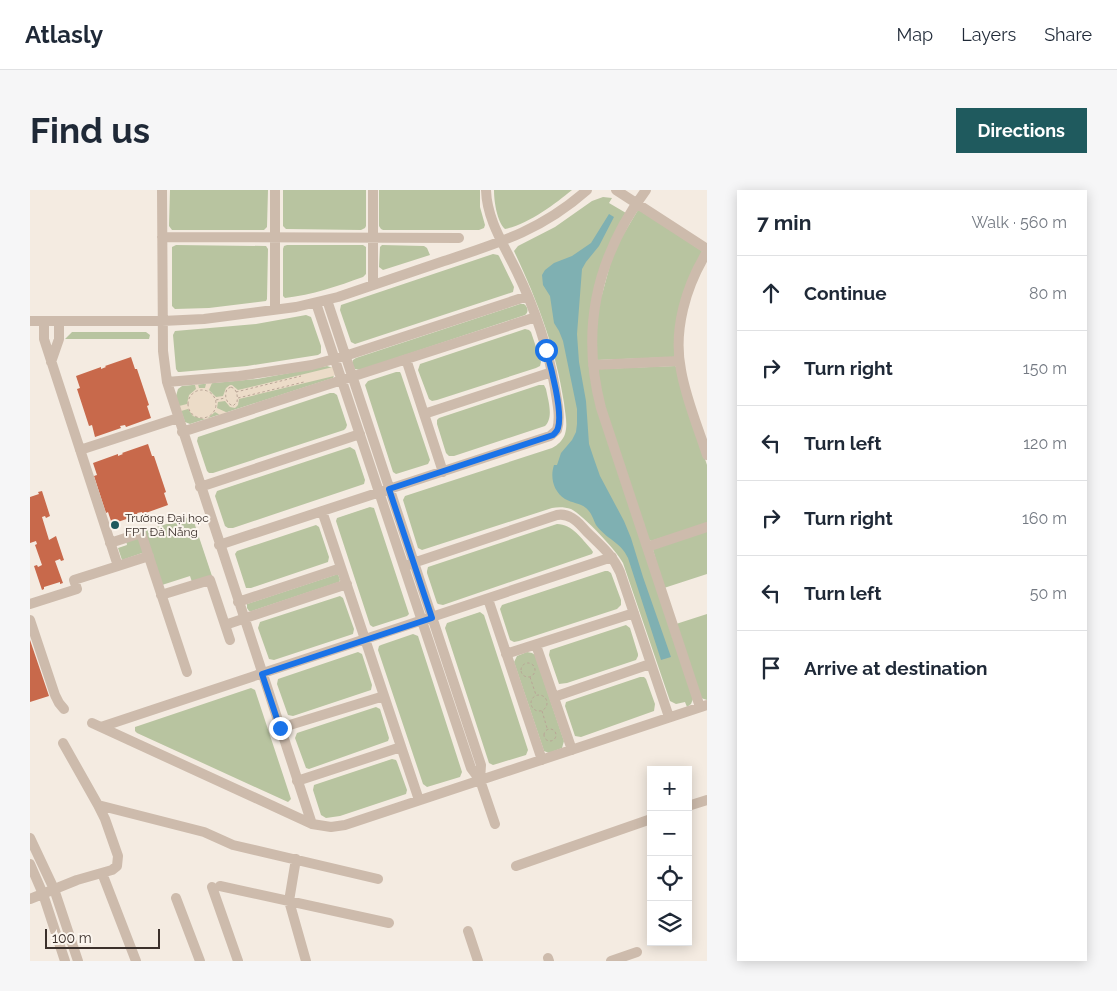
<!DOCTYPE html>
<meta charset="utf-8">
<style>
:root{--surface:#fff;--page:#f6f6f7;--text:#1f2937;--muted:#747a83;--line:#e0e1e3;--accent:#1f5a5e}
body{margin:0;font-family:Raleway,sans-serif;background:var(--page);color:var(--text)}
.controls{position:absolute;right:15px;bottom:15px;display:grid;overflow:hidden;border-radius:0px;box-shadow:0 2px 12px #0003}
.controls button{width:45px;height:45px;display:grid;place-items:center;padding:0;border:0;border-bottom:1px solid var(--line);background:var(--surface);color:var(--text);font:25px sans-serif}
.scale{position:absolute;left:15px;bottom:12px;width:115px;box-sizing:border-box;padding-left:5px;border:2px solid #3b302b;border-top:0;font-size:14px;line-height:18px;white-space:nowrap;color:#3b302b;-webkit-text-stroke:4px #fbf5ee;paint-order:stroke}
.stop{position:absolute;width:15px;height:15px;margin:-11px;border:4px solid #1a73e8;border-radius:50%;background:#fff}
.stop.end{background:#1a73e8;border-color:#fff;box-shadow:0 1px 5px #0008}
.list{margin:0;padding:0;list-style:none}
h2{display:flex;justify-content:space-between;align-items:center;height:65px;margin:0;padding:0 20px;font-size:21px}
h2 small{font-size:16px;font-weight:400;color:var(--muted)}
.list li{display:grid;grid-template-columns:32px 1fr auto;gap:15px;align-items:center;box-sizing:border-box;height:75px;padding:0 20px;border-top:1px solid var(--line)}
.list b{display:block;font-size:19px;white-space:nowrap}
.list em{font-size:16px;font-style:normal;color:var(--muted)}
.icon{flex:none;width:28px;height:28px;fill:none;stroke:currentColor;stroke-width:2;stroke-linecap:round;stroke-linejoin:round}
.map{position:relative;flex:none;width:677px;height:771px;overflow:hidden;border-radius:0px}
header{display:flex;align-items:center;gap:30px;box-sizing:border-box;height:70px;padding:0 25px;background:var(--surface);border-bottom:1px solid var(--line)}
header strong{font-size:24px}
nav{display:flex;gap:28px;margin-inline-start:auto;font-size:18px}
.intro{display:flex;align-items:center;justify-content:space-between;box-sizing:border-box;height:120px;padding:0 30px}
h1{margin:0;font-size:35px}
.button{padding:12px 22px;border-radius:0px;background:var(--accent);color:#fff;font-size:18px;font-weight:700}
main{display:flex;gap:30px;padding:0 30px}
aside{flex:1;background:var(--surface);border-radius:0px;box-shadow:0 2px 12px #0003}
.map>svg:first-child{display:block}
.green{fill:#b8c4a0}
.plaza{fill:#ecdcc8}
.water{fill:#7fb0b2}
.building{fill:#c8694b}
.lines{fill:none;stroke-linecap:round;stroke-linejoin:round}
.path{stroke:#b9a596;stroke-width:1;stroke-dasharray:2.5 2.5;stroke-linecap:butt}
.minor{stroke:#cdbbac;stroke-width:10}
.route{stroke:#1a73e8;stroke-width:6}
.poi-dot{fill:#1f5a5e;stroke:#fbf5ee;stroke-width:2}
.labels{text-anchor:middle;stroke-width:4;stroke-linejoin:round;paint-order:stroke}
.poi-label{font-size:12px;fill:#3b302b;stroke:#fbf5ee;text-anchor:start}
</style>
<header>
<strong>Atlasly</strong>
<nav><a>Map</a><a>Layers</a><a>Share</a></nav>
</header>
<div class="intro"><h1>Find us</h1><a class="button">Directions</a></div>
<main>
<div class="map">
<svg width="677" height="771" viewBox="0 0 677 771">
<rect width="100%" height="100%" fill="#f4ebe1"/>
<!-- green -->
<path class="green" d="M 140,0 L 238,0 L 237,37 L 234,40 L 142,40 L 139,36 Z
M 253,0 L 336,0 L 336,36 L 335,38 L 331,40 L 256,39 L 253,36 Z
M 349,0 L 450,0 L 450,17 L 455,35 L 454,38 L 449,40 L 353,40 L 351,39 L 349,36 Z
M 464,0 L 542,0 C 525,14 497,35 475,39 C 467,32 464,11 464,0 Z
M 573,7 L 582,8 L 579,13 L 596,23 L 586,41 L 558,167 L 663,509 L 661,514 L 657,517 L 655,512 L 646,514 L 640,511 L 593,373 C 587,361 553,325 541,319 C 535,317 528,317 522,318 L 392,360 L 388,358 L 373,310 L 375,306 L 522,258 C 528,255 533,250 535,244 C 538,234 535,223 534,213 C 526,159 507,110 484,61 L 488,56 L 525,37 L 562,11 Z
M 608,20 L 610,20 L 672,61 L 646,163 L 644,167 L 567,170 L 566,127 L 584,60 Z
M 146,55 L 236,56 L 238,59 L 237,109 L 236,111 L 179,118 L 145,119 L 142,116 L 142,57 Z
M 257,55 L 333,55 L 336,57 L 336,84 L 333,87 C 308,96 282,105 255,108 L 253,106 L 253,59 L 254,56 Z
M 352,55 L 394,56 L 397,58 L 400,65 L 353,80 L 349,77 L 350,57 Z
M 463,64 L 468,65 L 469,66 L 484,97 L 483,102 L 325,154 L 321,152 L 310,120 L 311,115 Z
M 490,114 L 494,114 C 498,117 499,122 495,125 L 330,180 L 325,179 L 322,174 L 323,170 L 326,168 Z
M 276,125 L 281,127 L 291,156 L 291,163 L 288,165 L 217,176 L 150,182 L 148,182 L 146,179 L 143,145 L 145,141 L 226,134 Z
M 495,139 L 499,140 L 501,142 L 511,172 L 510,176 L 506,178 L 407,210 L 402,211 L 399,209 L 388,180 L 390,174 Z
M 42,142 L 116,142 L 120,145 L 119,149 L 35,149 Z
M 297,176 L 303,178 L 305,183 L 303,188 L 160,234 L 155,232 L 146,206 L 148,199 L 152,196 L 227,189 Z
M 645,176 L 647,177 L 652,200 L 677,275 L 677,333 L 621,351 L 618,349 L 575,221 L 567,181 L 569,179 Z
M 366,182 L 370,182 L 371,184 L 400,270 L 398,274 L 366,284 L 363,282 L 335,195 L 338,191 Z
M 509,195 L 514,195 L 516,199 C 518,210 524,227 515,236 L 424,266 L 419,266 L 416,263 L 407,234 L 407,230 L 409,228 Z
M 300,203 L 304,203 L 307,205 L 317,235 L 316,238 L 314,240 L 183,283 L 179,283 L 177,281 L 167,251 L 168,247 Z
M 320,257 L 325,260 L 335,290 L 334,294 L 203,338 L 198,338 L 195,336 L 185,306 L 187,301 Z
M 340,317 L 344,318 L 379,424 L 377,426 L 343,437 L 340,435 L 306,331 L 307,328 Z
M 162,326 L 182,386 L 162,392 L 160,386 L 132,395 L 114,341 Z
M 527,334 C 542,334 552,349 561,359 L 563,362 L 562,364 L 413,415 L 408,414 L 407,413 L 397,383 L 397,381 L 398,377 Z
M 286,335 L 289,337 L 299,367 L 298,372 L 221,398 L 216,398 L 205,364 L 207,361 Z
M 677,340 L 677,384 L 634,398 L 623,360 L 625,358 Z
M 109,345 L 115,362 L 92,370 L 88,358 L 97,355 L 96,350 Z
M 575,381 L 578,381 L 581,383 L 591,410 L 591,415 L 587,419 L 489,451 L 484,452 L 480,450 L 470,419 L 472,415 Z
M 308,384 L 310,390 L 309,392 L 222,421 L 219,421 L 217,418 L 217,414 Z
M 310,406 L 313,408 L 324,439 L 323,444 L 244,470 L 239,469 L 228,438 L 230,432 Z
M 450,422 L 454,425 L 498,560 L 496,565 L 463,575 L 459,573 L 415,438 L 417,433 Z
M 677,424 L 677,510 L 671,508 L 646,434 Z
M 596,435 L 600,438 L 608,464 L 608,466 L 606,470 L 537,493 L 529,494 L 519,465 L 520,460 Z
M 383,444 L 388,446 L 432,582 L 430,587 L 397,597 L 393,594 L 348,460 L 349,456 L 351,455 Z
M 328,462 L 332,464 L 342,495 L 341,500 L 263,526 L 258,525 L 247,494 L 248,489 Z
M 497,462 L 502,463 L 505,465 L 534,551 L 532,558 L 519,563 L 514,561 L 484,472 L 487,466 Z
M 610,487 L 614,487 L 616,489 L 625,514 L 624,521 L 551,547 L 545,546 L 535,516 L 536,512 Z
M 221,498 L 225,500 L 261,609 L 258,612 L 107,543 L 105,541 L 105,537 L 108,536 Z
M 346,517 L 350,519 L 359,548 L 358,551 L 279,579 L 276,578 L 265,548 L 267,543 Z
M 362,569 L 366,570 L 367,572 L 377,600 L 376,604 L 310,626 L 296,628 L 291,625 L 283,600 L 284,595 Z"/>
<!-- plaza -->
<path class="plaza" d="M 303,177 L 305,183 L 304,186 L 209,209 L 208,215 L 205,218 L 200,217 L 195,211 L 188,212 L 187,218 L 198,223 L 190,225 L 185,222 L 178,228 L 178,229 L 175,230 L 175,229 L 169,228 L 163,226 L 158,219 L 151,221 L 149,216 L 157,214 L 159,205 L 166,199 L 165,195 L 168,194 L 169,198 L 175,198 L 176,194 L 182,193 L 179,200 L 186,207 L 193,206 L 196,198 L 200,195 L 202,195 L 208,200 Z"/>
<!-- water -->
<path class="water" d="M 579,24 L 584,27 L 569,56 L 556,72 L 552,79 L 547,144 L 549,172 L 556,211 L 559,254 L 564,269 L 570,286 L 594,331 L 601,348 L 613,387 L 641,467 L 631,470 L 598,368 C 591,352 576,349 566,335 C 563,329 562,323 556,318 C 550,313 542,313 535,309 C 523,301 520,287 524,275 L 527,275 L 531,263 L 542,250 L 546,242 L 547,234 L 547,219 L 533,151 L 529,141 L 524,133 L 520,106 L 513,95 L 512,85 L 515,80 L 524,73 L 542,66 L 561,53 Z"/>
<!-- building -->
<path class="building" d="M 101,167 L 105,179 L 107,179 L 119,215 L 117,216 L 121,228 L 96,237 L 95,235 L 90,236 L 91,238 L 65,247 L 62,235 L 59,236 L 47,199 L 50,198 L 46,186 L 71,177 L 71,179 L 76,177 L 75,176 Z
M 118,254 L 122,266 L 124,266 L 136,302 L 134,303 L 138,315 L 113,324 L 112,322 L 107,323 L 108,325 L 82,334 L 78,322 L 76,323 L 64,286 L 67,285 L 63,273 L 88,264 L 88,266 L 93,264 L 92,263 Z
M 12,301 L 20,326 L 16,328 L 15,326 L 12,327 L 19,350 L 26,346 L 34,370 L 31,371 L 30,369 L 25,371 L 33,393 L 30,394 L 30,392 L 14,397 L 14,399 L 12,400 L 4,376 L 7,375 L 8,377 L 12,375 L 5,355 L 7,354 L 6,351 L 0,353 L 0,307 L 9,304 L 8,302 Z
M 0,450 L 19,506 L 0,512 Z"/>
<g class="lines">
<!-- path -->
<path class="path" d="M 201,197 C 207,199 208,206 207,212 L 203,216 C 196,213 194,206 197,199 Z
M158 214a14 14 0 1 1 28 0a14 14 0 1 1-28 0Z
M 206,202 L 271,186
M 208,208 L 274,192
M 186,210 L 195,208
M491 480a7 7 0 1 1 14 0a7 7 0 1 1-14 0Z
M 500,487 L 506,505
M501 513a8 8 0 1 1 16 0a8 8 0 1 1-16 0Z
M 512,521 L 517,538
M514 545a6 6 0 1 1 12 0a6 6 0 1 1-12 0Z"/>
<!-- minor -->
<path class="minor" d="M 132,0 L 133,161 L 137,192 L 282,634
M 586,0 L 677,59
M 616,0 C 567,66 550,138 571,218 L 670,517
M 132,47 L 429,48
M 677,62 C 656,96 643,140 651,180 C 656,209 668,237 677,265
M 343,95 L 343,0
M 297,110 L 451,575 L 450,590
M 286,113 L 441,578 L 450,590 L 465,634
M 245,120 L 245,0
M 0,131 L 132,131 L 174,129 L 266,117 L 308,107 C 343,95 378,83 414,71 C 469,53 512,40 557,0
M 376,169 L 413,282
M 21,172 L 29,149 L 29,131
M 563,175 L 649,171
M 137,192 L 209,186 L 282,175 L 315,166 L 498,106
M 394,224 L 522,182
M 152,242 L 506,127
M 50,260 L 148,228
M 170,297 L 330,244
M 292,321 L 389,610
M 80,353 L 111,343 L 157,482
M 189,355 L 520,246 L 527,240 C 531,227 527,212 525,198 C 518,158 505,119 487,82 C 474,55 457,30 456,0
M 617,357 L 677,337
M 377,375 L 527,325 C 532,324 537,325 542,328 C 548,331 552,337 557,342 C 569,354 583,365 590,382 L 639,527
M 88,376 L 119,366
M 131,405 L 180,390 L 200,450
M 458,409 L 512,570
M 208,412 L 311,378
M 0,414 L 47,399 L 44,390 L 88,376 L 14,149 L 14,131
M 0,430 L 25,505 L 29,513 L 34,519
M 195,435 L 317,394
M 506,455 L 542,560
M 476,464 L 604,423
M 524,507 L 620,474
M 62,533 L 282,634 L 301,637 L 315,635 L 677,515
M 71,537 L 582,367
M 250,538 L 354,506
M 267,591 L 371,557
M 68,615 L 174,642 L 203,655 L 348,689
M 658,616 L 677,610
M 0,648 L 24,699 L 48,771
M 266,669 L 259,711 L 276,771
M 0,674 L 13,704 L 35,771
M 486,676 L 621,629
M 72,683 L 106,771
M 190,696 L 359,733
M 182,697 L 208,771
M 146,708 L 170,771
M 0,709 L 47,690 L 82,680 L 87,676 L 88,666 L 75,629 L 68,615 L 33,553
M 438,741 L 448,771
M 518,768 L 519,771
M 581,771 L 607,762"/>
</g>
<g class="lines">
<!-- route -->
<path class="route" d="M 250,538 L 232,484 L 402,428 L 359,299 L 523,245 C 526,242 527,242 528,238 C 533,222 521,177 516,160"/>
</g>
<!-- markers -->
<circle class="poi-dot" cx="85" cy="335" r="5"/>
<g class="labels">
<!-- poi labels -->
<g class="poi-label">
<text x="95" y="332">Trường Đại học<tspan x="95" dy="14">FPT Đà Nẵng</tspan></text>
</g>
</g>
</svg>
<div class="controls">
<button>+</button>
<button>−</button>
<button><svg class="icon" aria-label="locate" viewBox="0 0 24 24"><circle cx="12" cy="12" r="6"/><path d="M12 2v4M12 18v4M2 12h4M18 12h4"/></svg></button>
<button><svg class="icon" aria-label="layers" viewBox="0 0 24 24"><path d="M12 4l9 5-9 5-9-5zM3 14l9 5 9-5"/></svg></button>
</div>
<div class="scale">100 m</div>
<div class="stop" style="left:516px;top:160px"></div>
<div class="stop end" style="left:250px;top:538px"></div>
</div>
<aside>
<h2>7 min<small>Walk · 560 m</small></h2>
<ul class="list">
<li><svg class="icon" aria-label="ahead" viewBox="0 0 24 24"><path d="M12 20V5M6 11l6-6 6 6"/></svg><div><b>Continue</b></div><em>80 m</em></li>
<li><svg class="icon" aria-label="right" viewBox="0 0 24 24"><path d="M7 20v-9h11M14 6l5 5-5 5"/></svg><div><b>Turn right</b></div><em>150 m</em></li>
<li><svg class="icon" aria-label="left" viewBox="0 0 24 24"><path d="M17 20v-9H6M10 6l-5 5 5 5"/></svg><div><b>Turn left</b></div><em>120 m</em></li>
<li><svg class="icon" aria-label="right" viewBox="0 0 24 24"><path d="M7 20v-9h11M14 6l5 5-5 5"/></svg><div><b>Turn right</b></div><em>160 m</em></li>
<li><svg class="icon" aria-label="left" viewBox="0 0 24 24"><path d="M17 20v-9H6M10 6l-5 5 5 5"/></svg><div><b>Turn left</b></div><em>50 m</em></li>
<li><svg class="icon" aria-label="arrive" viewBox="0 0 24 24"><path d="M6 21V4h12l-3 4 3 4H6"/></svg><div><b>Arrive at destination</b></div></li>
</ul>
</aside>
</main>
